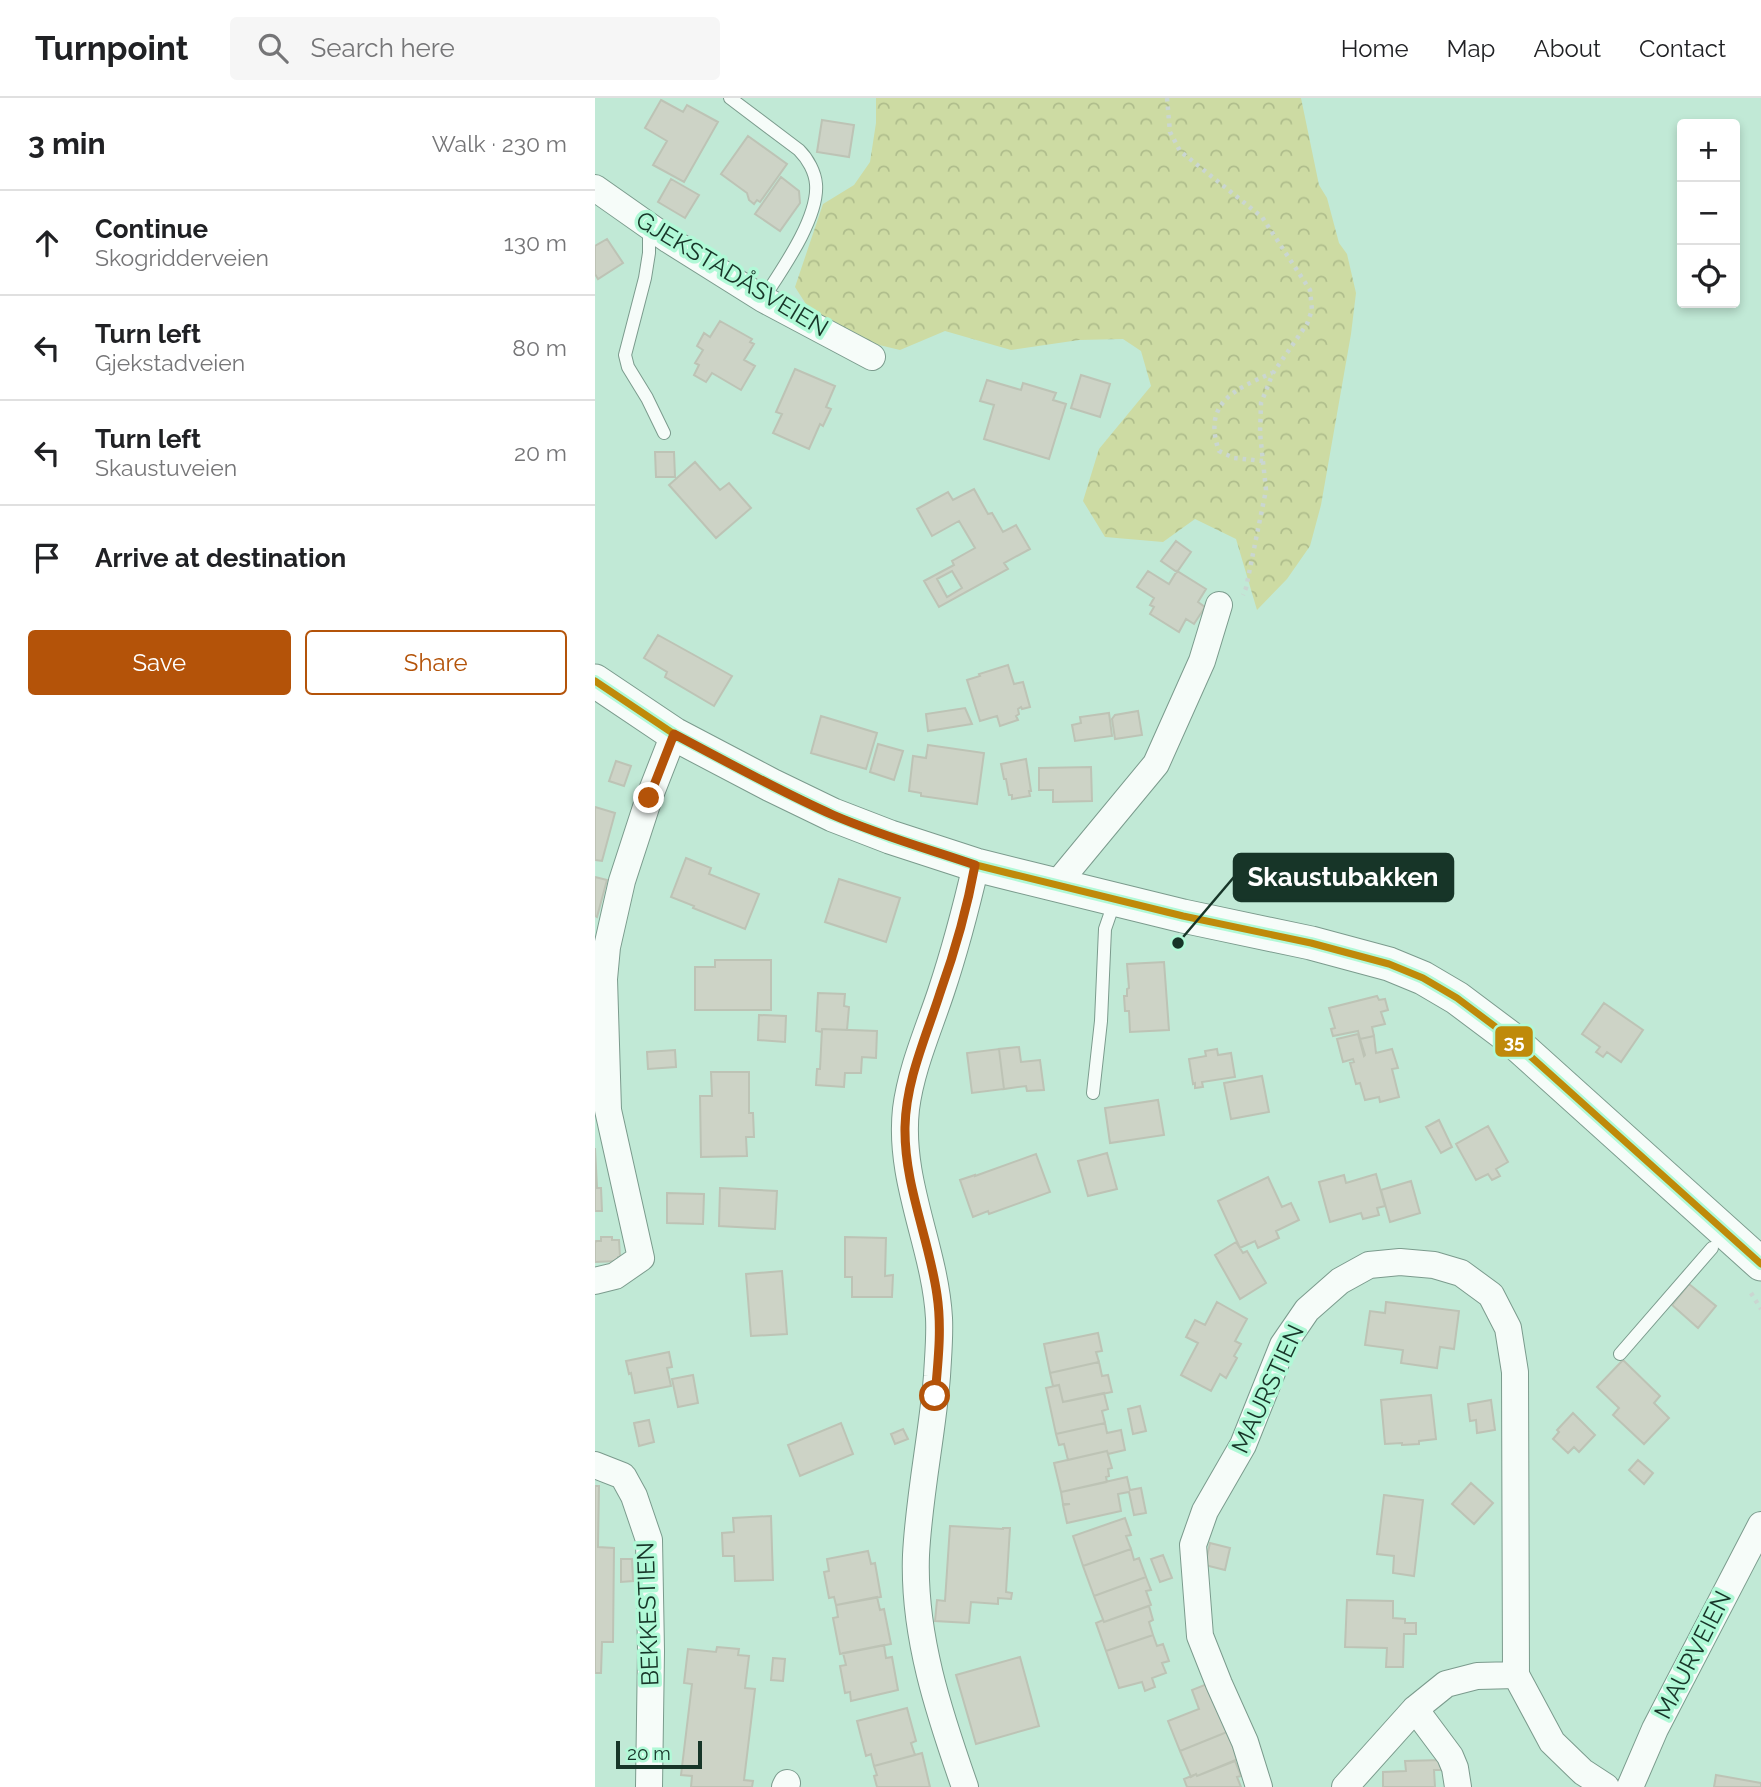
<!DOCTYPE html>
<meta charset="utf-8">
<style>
:root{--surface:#fff;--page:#f6f6f6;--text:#202124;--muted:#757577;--line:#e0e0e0;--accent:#b45309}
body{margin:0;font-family:Raleway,sans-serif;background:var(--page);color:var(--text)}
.controls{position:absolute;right:21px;top:21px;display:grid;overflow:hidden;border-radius:7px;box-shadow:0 4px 10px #0003}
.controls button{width:63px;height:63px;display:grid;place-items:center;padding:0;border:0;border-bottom:2px solid var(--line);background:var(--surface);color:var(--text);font:35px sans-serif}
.scale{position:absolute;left:21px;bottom:18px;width:86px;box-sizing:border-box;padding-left:7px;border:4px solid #173528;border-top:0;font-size:19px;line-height:24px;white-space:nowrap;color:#173528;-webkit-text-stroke:5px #b1f9d7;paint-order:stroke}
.stop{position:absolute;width:21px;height:21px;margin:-16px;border:5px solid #b45309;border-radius:50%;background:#fff}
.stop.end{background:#b45309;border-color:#fff;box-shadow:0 2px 7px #0008}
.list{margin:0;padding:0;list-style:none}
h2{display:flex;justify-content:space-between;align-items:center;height:91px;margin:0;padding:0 28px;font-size:30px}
h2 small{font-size:23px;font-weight:400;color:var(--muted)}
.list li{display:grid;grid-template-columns:46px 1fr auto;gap:21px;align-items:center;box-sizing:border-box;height:105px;padding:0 28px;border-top:2px solid var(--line)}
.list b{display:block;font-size:26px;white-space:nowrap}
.list p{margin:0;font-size:23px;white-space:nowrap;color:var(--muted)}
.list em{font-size:23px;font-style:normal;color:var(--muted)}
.actions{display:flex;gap:14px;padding:21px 28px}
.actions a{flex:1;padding:16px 0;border:2px solid var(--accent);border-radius:7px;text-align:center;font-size:24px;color:var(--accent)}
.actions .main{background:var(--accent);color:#fff}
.icon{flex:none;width:38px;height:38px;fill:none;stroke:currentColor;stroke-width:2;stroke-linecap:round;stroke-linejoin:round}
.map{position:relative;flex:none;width:1166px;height:1689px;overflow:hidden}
header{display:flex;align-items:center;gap:42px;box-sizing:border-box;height:98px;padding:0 35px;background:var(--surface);border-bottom:2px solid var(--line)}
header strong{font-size:33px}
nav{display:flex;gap:38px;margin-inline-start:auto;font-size:24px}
.search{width:490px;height:63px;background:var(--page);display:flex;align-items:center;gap:18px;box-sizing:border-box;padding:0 24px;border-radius:7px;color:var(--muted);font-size:26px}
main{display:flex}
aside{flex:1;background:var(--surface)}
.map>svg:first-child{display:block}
.forest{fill:url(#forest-crowns)}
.building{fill:#cdd3c6;stroke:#bdc3b5;stroke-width:2;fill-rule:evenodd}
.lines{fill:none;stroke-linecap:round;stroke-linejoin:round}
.service-casing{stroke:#7b9b8d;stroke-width:14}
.minor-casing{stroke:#7b9b8d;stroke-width:28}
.tertiary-casing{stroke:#7b9b8d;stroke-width:35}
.path{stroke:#cad6d1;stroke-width:4.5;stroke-dasharray:3.5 5;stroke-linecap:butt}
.service{stroke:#f6fcf9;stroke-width:12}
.minor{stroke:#f6fcf9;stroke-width:26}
.tertiary{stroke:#f6fcf9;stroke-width:33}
.bus-1-casing{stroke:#b1f9d7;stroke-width:12}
.bus-1{stroke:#bf8a0a;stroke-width:7}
.route{stroke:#b45309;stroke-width:9}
.labels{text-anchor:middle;stroke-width:7;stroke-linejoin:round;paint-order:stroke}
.street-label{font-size:24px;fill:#173528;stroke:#b1f9d7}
.leader{fill:none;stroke:#173528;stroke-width:2.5}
.callout-dot{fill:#173528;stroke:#b1f9d7;stroke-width:2.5}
.callout{fill:#173528;stroke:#173528;stroke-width:2.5}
.callout-label{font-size:26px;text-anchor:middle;font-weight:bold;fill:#fff}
.line-badge{stroke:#b1f9d7;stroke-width:2.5}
.badge-label{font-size:19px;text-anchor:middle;font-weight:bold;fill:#fff}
</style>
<header>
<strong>Turnpoint</strong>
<div class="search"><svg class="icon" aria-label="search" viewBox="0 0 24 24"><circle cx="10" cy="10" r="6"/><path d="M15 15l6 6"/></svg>Search here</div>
<nav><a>Home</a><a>Map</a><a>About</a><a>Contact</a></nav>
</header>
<main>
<aside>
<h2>3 min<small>Walk · 230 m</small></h2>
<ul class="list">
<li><svg class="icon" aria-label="ahead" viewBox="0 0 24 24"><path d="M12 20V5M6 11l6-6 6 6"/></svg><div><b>Continue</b><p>Skogridderveien</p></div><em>130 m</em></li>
<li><svg class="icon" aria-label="left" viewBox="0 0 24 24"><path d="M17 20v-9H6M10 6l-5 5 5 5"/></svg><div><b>Turn left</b><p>Gjekstadveien</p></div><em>80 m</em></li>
<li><svg class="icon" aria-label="left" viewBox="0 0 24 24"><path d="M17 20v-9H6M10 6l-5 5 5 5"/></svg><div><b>Turn left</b><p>Skaustuveien</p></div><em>20 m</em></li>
<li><svg class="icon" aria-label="arrive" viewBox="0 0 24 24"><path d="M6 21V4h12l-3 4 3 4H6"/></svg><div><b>Arrive at destination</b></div></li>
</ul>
<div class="actions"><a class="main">Save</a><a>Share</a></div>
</aside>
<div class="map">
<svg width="1166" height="1689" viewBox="0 0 1166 1689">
<defs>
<pattern id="forest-crowns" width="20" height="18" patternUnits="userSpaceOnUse" patternTransform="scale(1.75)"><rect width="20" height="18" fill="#cddba3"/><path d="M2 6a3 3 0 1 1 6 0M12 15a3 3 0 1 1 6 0" fill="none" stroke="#afbd8c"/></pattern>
</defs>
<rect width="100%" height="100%" fill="#c1e9d6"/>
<!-- forest -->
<path class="forest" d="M 281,0 L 706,0 L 724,87 L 732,100 L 744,145 L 752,156 L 761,195 L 756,236 L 726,407 L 715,448 L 692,481 L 662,512 L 641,441 L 600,421 L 568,444 L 510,439 L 488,403 L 504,351 L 556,288 L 546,253 L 528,241 L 484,242 L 416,252 L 350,233 L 305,252 L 259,241 L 218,217 L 200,189 L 228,106 L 259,87 L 275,64 L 281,25 Z"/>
<!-- building -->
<path class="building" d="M 66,2 L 88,14 L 92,7 L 123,24 L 89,84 L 58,67 L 72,43 L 50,30 Z
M 227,22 L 259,27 L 254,59 L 222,54 Z
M 153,38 L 192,66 L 165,104 L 162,102 L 159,106 L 154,102 L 152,95 L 126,76 Z
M 186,79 L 204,93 L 205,105 L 185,133 L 160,116 Z
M 76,81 L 104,97 L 90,120 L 63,104 Z
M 12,141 L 28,165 L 3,181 L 0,176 L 0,148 Z
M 125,223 L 157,241 L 155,244 L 159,246 L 149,262 L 160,268 L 146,292 L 117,275 L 111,284 L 99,277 L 104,267 L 100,265 L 108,252 L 102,248 L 109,235 L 115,239 Z
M 200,271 L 240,288 L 231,309 L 236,311 L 228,328 L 225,326 L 214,351 L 178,335 L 187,316 L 181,314 Z
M 486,277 L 515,286 L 505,319 L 476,310 Z
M 392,282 L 426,292 L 428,285 L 461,295 L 458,302 L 471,306 L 454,361 L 389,341 L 399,307 L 385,303 Z
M 60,354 L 79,354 L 80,379 L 61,379 Z
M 100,364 L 125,392 L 134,385 L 156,410 L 121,440 L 74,387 Z
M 379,391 L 393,416 L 397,415 L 408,434 L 421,427 L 435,451 L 409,465 L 413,471 L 344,509 L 329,483 L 359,467 L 357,463 L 380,450 L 364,423 L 337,438 L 322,411 L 353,394 L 358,402 ZM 357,473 L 367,490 L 352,499 L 342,481 Z
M 581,443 L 596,454 L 582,474 L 566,463 Z
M 553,473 L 574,486 L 582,473 L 611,491 L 603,504 L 610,509 L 599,526 L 591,521 L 584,534 L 555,516 L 559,509 L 555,507 L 559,500 L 542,489 Z
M 63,537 L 137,578 L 119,608 L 70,579 L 72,574 L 49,560 Z
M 413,567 L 419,586 L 428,584 L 435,609 L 427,611 L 426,609 L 423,611 L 424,616 L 421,618 L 423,622 L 405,628 L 402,618 L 385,623 L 372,582 L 385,578 L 384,576 Z
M 370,610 L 377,626 L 333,633 L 331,616 Z
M 543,613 L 547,637 L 520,641 L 517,621 L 520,617 Z
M 514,615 L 517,638 L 480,643 L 477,627 L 486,625 L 485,619 Z
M 226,618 L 282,635 L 271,671 L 216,655 Z
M 283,646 L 308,653 L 299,682 L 275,674 Z
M 333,647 L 389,655 L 382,706 L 326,698 L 326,695 L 314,693 L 318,658 L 331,660 Z
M 431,661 L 436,693 L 434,693 L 435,698 L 417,701 L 417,697 L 414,697 L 411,681 L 409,681 L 406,666 Z
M 21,663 L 36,668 L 29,688 L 14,683 Z
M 496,669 L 497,703 L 458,704 L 458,692 L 444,692 L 444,670 Z
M 0,709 L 20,715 L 7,763 L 0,762 Z
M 91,760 L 116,770 L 114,776 L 164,796 L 150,831 L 98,810 L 99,808 L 76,799 Z
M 0,779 L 12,782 L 2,819 L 0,818 Z
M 244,781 L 305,800 L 291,844 L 230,824 Z
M 120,862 L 176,862 L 176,912 L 100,912 L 100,869 L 120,869 Z
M 569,864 L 574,932 L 535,934 L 534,913 L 530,913 L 529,898 L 532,898 L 532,891 L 534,890 L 532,866 Z
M 223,895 L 250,896 L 249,908 L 254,909 L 252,932 L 227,931 L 227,934 L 221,933 Z
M 782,898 L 784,902 L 790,901 L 793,912 L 786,914 L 790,926 L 777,929 L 779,938 L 765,941 L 763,933 L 738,938 L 736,931 L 740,930 L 734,910 Z
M 1009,905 L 1048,932 L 1026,964 L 1012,954 L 1008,959 L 1001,954 L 1005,949 L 987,936 Z
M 164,917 L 191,918 L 190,944 L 163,942 Z
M 227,931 L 282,933 L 281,960 L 267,959 L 266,975 L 250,975 L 249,989 L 221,987 L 222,971 L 225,971 Z
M 763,936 L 769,958 L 770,957 L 765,941 L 779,938 L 781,955 L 797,951 L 803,970 L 797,971 L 804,999 L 785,1004 L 784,999 L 770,1002 L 765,985 L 761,986 L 755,965 L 759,964 L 758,961 L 748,964 L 742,941 Z
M 424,949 L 426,964 L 445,962 L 449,992 L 432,993 L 431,988 L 409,991 L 404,951 Z
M 404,951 L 409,991 L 377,995 L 372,955 Z
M 622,951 L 623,957 L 636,955 L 640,979 L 607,984 L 608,989 L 600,990 L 600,985 L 598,986 L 594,961 L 611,958 L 610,953 Z
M 80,952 L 81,969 L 53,971 L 52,954 Z
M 116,974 L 154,974 L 154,1015 L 158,1015 L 159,1039 L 151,1039 L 152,1058 L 106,1059 L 105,998 L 117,998 Z
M 667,978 L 674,1014 L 636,1021 L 629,985 Z
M 563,1002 L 569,1037 L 515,1045 L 510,1010 Z
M 844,1022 L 857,1049 L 846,1055 L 831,1029 Z
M 893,1028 L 913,1064 L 901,1071 L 905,1078 L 897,1082 L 893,1076 L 881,1082 L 861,1046 Z
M 0,1050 L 2,1090 L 6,1090 L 7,1113 L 0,1113 Z
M 512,1055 L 522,1091 L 493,1098 L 483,1063 Z
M 441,1056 L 455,1094 L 394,1116 L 393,1113 L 378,1119 L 365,1082 L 380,1077 L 380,1078 Z
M 781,1076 L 790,1108 L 782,1110 L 784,1117 L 768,1121 L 766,1115 L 735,1124 L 724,1084 L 749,1077 L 751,1085 Z
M 673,1079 L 687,1109 L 696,1105 L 704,1122 L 681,1133 L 684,1140 L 663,1150 L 660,1143 L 645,1150 L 623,1103 Z
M 816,1083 L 825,1115 L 795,1124 L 786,1092 Z
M 125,1090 L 182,1093 L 180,1131 L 124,1128 Z
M 72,1095 L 109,1096 L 108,1126 L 72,1125 Z
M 6,1139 L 17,1139 L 17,1142 L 24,1142 L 25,1159 L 23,1159 L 23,1163 L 0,1164 L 0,1145 L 1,1143 L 6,1143 Z
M 250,1139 L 291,1140 L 290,1178 L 298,1177 L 297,1199 L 257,1199 L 257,1179 L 250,1179 Z
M 641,1144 L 648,1155 L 652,1153 L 671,1185 L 645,1201 L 620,1157 Z
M 187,1173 L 192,1236 L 156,1238 L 151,1176 Z
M 1094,1186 L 1121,1208 L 1103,1230 L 1077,1207 Z
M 622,1204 L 652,1221 L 640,1243 L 646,1246 L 639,1258 L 642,1260 L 631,1280 L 625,1276 L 616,1293 L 586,1277 L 603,1245 L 591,1239 L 600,1222 L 610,1227 Z
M 791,1204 L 864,1213 L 859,1251 L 845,1249 L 842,1270 L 806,1265 L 808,1252 L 770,1247 L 775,1213 L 790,1215 Z
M 503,1235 L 507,1253 L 501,1254 L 504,1264 L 455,1275 L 449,1246 Z
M 74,1254 L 77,1269 L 72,1270 L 76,1288 L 40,1295 L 36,1275 L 34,1276 L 31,1263 Z
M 1028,1262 L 1065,1298 L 1059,1305 L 1074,1320 L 1049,1346 L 1018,1317 L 1024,1310 L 1002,1289 Z
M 504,1264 L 507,1278 L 513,1277 L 517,1294 L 468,1304 L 464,1287 L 458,1288 L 455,1275 Z
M 98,1277 L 103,1305 L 83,1309 L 77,1281 Z
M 464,1287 L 468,1304 L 509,1295 L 513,1311 L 507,1313 L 510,1325 L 461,1336 L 451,1290 Z
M 836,1297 L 841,1341 L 824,1343 L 824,1346 L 807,1347 L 807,1345 L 790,1346 L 786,1302 Z
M 896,1302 L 900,1332 L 882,1335 L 881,1322 L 875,1323 L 873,1306 Z
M 545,1308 L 551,1333 L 538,1336 L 533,1311 Z
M 978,1315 L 1000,1337 L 984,1354 L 979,1349 L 973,1355 L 958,1341 L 964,1334 L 962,1332 Z
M 54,1322 L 59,1344 L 44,1348 L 39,1325 Z
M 246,1325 L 258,1356 L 205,1378 L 193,1347 Z
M 510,1325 L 512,1335 L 526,1332 L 530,1352 L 513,1356 L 512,1353 L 473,1362 L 469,1346 L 464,1347 L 461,1336 Z
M 308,1331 L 313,1341 L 300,1346 L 296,1336 Z
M 512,1353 L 517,1370 L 513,1371 L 514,1378 L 511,1379 L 512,1384 L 466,1394 L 459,1365 Z
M 1043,1362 L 1058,1375 L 1049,1386 L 1034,1372 Z
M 532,1379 L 535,1392 L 546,1390 L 551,1415 L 539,1417 L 534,1394 L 523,1396 L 526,1413 L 472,1425 L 468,1407 L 475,1406 L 468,1406 L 466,1394 Z
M 876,1385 L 898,1405 L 879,1426 L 857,1406 Z
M 0,1388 L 4,1388 L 3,1449 L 19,1450 L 18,1544 L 7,1544 L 6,1575 L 0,1575 Z
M 789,1397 L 828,1402 L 819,1478 L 798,1475 L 799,1458 L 782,1456 Z
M 176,1418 L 178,1482 L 140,1483 L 139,1458 L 128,1458 L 127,1435 L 139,1434 L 138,1420 Z
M 530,1420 L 536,1437 L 531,1438 L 536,1451 L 488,1468 L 478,1438 Z
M 355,1428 L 408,1431 L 408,1430 L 415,1430 L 411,1494 L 417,1495 L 416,1501 L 403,1500 L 403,1506 L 376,1504 L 374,1525 L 340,1523 L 342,1502 L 350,1503 Z
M 615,1445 L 635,1450 L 630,1472 L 610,1467 Z
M 536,1451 L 539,1462 L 544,1460 L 551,1479 L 499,1498 L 488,1468 Z
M 273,1453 L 276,1466 L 280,1465 L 286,1499 L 241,1507 L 239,1499 L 234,1500 L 229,1474 L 234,1473 L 232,1461 Z
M 568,1457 L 577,1480 L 565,1484 L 556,1461 Z
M 26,1461 L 37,1461 L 38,1483 L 26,1484 Z
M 551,1479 L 556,1492 L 551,1493 L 556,1507 L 509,1524 L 499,1498 Z
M 282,1499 L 285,1512 L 289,1511 L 296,1546 L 245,1556 L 238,1520 L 243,1519 L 241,1507 Z
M 752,1502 L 798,1503 L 798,1520 L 810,1521 L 810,1525 L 821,1525 L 821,1536 L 809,1536 L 808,1569 L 791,1569 L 792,1550 L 750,1549 Z
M 554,1508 L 558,1522 L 554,1524 L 558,1537 L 511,1553 L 501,1525 L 508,1522 L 509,1524 Z
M 558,1537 L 562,1548 L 568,1546 L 574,1563 L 567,1565 L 571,1575 L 557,1580 L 560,1589 L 550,1593 L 547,1584 L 524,1590 L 511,1553 Z
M 289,1547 L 291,1560 L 297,1559 L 303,1592 L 256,1603 L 255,1594 L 250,1595 L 245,1568 L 251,1567 L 248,1555 Z
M 122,1549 L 144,1551 L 143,1557 L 154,1558 L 150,1590 L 160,1591 L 149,1682 L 158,1683 L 157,1689 L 96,1689 L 97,1678 L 86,1677 L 97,1586 L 89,1585 L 93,1551 L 121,1554 Z
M 425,1559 L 444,1628 L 381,1646 L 361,1577 Z
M 178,1560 L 190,1561 L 188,1583 L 176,1582 Z
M 612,1586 L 632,1634 L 585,1653 L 573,1623 L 604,1611 L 597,1592 Z
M 312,1610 L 321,1643 L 316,1645 L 320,1657 L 279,1668 L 276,1656 L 271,1658 L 262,1623 Z
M 632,1634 L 648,1659 L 602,1678 L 601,1676 L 596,1679 L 585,1653 Z
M 327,1655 L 335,1689 L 282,1689 L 279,1678 L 282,1677 L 279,1668 Z
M 846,1662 L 846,1672 L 839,1672 L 840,1689 L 788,1689 L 788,1674 L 811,1673 L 810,1663 Z
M 640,1663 L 646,1678 L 642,1679 L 646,1689 L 592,1689 L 589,1681 L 601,1676 L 602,1678 Z
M 1121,1677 L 1166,1685 L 1166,1689 L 1119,1689 Z"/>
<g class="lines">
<!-- service casing -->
<g class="service-casing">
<path id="service" d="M 135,0 L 204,52 C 213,61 220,74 221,86 C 224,120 186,173 168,201
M 54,128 L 54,155 L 50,180 L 30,257 L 33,269 L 52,300 L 69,335
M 498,995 L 506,923 L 510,831 L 520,802
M 1025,1256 L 1117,1150"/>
</g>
<!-- minor casing -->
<g class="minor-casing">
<path id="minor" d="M 0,90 L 74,142 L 168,201 L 277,259
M 461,787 L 561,666 L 607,563 L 624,507
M 0,1183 L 20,1178 L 46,1160 L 13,1012 L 9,881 L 12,849 L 27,783 L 54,700 L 79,636
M 0,1367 L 28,1378 L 39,1398 L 54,1442 L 56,1553 L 54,1689
M 820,1611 L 855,1658 L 860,1670 L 863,1689
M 190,1689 L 192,1685
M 370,1689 C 344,1615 318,1537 321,1457 C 324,1397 337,1338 342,1278 C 343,1259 345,1239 344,1220 C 340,1149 303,1083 311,1011 C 316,971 333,933 346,894 C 360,852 371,810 381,767
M 664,1689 L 650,1644 L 624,1586 L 605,1538 L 598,1447 L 610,1413 L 648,1347 L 688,1247 L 712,1212 L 745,1183 L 774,1167 L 805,1164 L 839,1167 L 866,1175 L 896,1197 L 913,1230 L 920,1274 L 921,1577 L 957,1644 L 988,1674 L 1011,1689
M 750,1689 L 820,1611 L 851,1586 L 882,1578 L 921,1577
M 1035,1689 L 1060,1631 L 1166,1427"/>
</g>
<!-- tertiary casing -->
<g class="tertiary-casing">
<path id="tertiary" d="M 0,583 L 79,636 L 176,687 L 238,717 L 295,739 L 381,767 L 421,777 L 588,818 L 716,845 L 794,866 L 828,880 L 862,900 L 914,939 L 1166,1166"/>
</g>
<!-- path -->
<path class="path" d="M 572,0 L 575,34 L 585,53 L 667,119 L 715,192 L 717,212 L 712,226 L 678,275 L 666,305 L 665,335 L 671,392 L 651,490 L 648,497
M 668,363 L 639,360 L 624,353 C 607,305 640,291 677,275
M 1156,1195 L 1166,1211"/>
<!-- service -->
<use href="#service" class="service"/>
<!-- minor -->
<use href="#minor" class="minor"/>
<!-- tertiary -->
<use href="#tertiary" class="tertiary"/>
<!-- bus-1 casing -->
<g class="bus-1-casing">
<path id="bus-1" d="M 0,583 L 79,636 L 176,687 L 238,717 L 295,739 L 381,767 L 421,777 L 588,818 L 716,845 L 794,866 L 828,880 L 862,900 L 914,939 L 1166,1166"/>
</g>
<!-- bus-1 -->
<use href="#bus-1" class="bus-1"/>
</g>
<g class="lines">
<!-- route -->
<path class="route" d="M 54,700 L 79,636 C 132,664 184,693 238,717 C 284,737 333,751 380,767 C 372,811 360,853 345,895 C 331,939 311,982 310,1029 C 309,1087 334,1140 342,1197 C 347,1230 343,1264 340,1298"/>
</g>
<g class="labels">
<!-- street labels -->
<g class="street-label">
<text transform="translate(137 176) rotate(31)" y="8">GJEKSTADÅSVEIEN</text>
<text transform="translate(673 1291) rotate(-65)" y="8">MAURSTIEN</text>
<text transform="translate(53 1516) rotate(-92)" y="8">BEKKESTIEN</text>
<text transform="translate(1098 1557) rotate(-63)" y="8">MAURVEIEN</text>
</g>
</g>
<!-- callouts -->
<path class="leader" d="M583 845L639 779"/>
<circle class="callout-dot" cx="583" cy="845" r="7"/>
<rect class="callout" x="639" y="756" width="219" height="47" rx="7"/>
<g class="callout-label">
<text x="748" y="788">Skaustubakken</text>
</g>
<rect class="line-badge" x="899" y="927" width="40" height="33" rx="7" fill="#bf8a0a"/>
<g class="badge-label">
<text x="919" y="950">35</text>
</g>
</svg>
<div class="controls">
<button>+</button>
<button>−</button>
<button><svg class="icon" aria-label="locate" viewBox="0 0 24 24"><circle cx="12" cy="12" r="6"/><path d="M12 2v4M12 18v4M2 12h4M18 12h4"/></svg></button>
</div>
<div class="scale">20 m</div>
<div class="stop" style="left:340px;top:1298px"></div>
<div class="stop end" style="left:54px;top:700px"></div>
</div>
</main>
